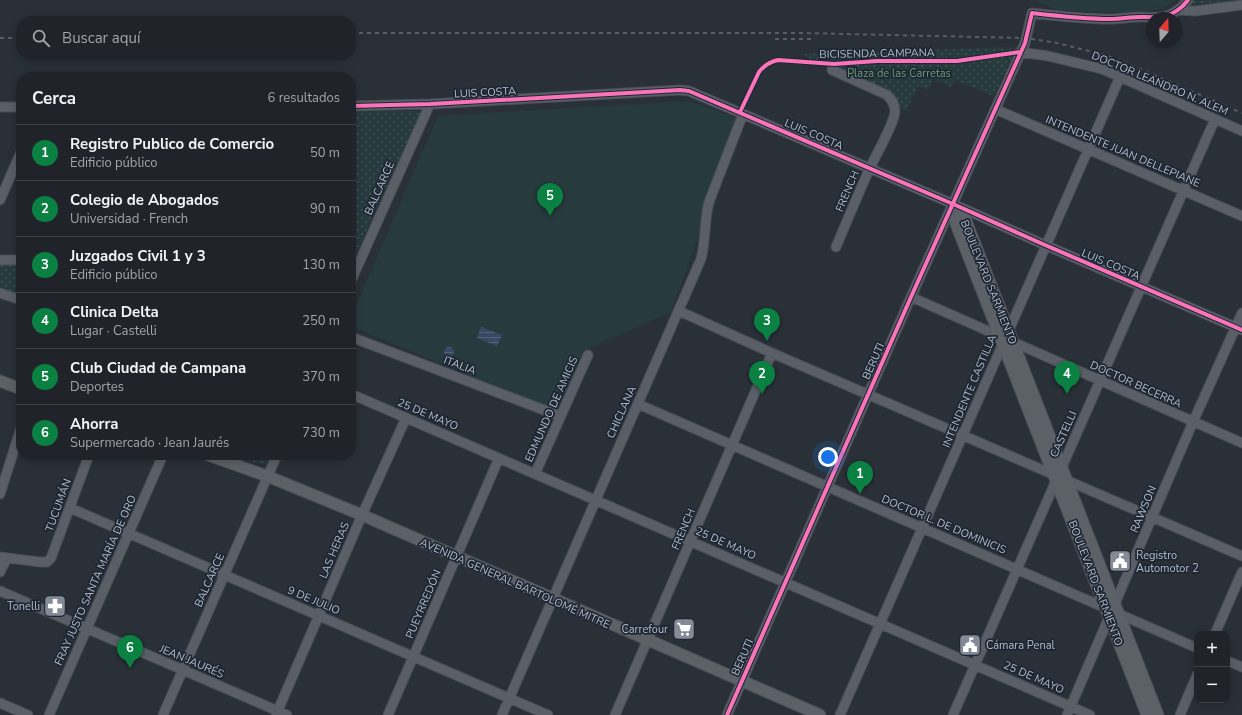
<!DOCTYPE html>
<html lang="es">
<meta charset="utf-8">
<style>
:root{--surface:#20242a;--page:#2d3036;--text:#f1f3f6;--muted:#a2a4a8;--line:#3d4147;--accent:#0b8043}
body{margin:0;font-family:"Nunito Sans",sans-serif;background:var(--page);color:var(--text)}
.controls{position:absolute;right:12px;bottom:12px;display:grid;overflow:hidden;border-radius:8px;box-shadow:0 2px 10px #0003}
.controls button{width:36px;height:36px;display:grid;place-items:center;padding:0;border:0;border-bottom:1px solid var(--line);background:var(--surface);color:var(--text);font:20px sans-serif}
.compass{position:absolute;left:1146px;top:12px;width:36px;height:36px;border-radius:50%;background:var(--surface);box-shadow:0 2px 10px #0003;rotate:19deg}
.you{position:absolute;left:828px;top:457px;width:14px;height:14px;margin:-10px;border:3px solid #fff;border-radius:50%;background:#1a73e8;box-shadow:0 0 0 6px #1a73e833}
.badge{display:grid;place-items:center;width:26px;height:26px;border-radius:50%;background:var(--accent);color:#fff;font-size:13px;font-weight:700}
.pin{position:absolute;translate:-50% -33px;filter:drop-shadow(0 1px 2px #0008)}
.pin::after{content:'';position:absolute;top:21px;width:14px;height:12px;background:inherit;clip-path:polygon(0 0,100% 0,50% 100%)}
.list{margin:0;padding:0;list-style:none}
h2{display:flex;justify-content:space-between;align-items:center;height:52px;margin:0;padding:0 16px;font-size:17px}
h2 small{font-size:13px;font-weight:400;color:var(--muted)}
.list li{display:grid;grid-template-columns:26px 1fr auto;gap:12px;align-items:center;box-sizing:border-box;height:56px;padding:0 16px;border-top:1px solid var(--line)}
.list b{display:block;font-size:15px;white-space:nowrap}
.list p{margin:0;font-size:13px;white-space:nowrap;color:var(--muted)}
.list em{font-size:13px;font-style:normal;color:var(--muted)}
.icon{flex:none;width:22px;height:22px;fill:none;stroke:currentColor;stroke-width:2;stroke-linecap:round;stroke-linejoin:round}
.map{position:relative;flex:none;width:1242px;height:715px;overflow:hidden}
.search{position:absolute;background:var(--surface);box-shadow:0 2px 10px #0003;left:16px;top:16px;width:340px;height:44px;display:flex;align-items:center;gap:10px;box-sizing:border-box;padding:0 14px;border-radius:16px;color:var(--muted);font-size:15px}
.panel{position:absolute;background:var(--surface);box-shadow:0 2px 10px #0003;left:16px;top:72px;width:340px;height:388px;border-radius:16px}
.map>svg:first-child{display:block}
.park{fill:url(#park-dots)}
.pitch{fill:#273a3e}
.water{fill:url(#water-rules)}
.lines{fill:none;stroke-linecap:round;stroke-linejoin:round}
.minor-casing{stroke:#484c53;stroke-width:11}
.major-casing{stroke:#484c55;stroke-width:13}
.minor{stroke:#5a5e66;stroke-width:9}
.major{stroke:#5c6168;stroke-width:11}
.rail{stroke:#595d64;stroke-width:2;stroke-dasharray:4 4;stroke-linecap:butt}
.cycleway-casing{stroke:#1d2633;stroke-width:6}
.cycleway{stroke:#fb73b8;stroke-width:4}
.labels{text-anchor:middle;stroke-width:3.5;stroke-linejoin:round;paint-order:stroke}
.street-label{font-size:11px;fill:#b4bcc9;stroke:#1d2633}
.park-label{font-size:11px;fill:#6b9a76;stroke:#1d2633}
.poi-label{font-size:11px;fill:#b4bcc9;stroke:#1d2633;text-anchor:start}
</style>
<div class="map">
<svg width="1242" height="715" viewBox="0 0 1242 715">
<defs>
<pattern id="park-dots" width="8" height="8" patternUnits="userSpaceOnUse"><rect width="8" height="8" fill="#273a3e"/><path d="M2 2h.1M6 6h.1" fill="none" stroke="#445559" stroke-width="1.8" stroke-linecap="round"/></pattern>
<pattern id="water-rules" width="6" height="5" patternUnits="userSpaceOnUse"><rect width="6" height="5" fill="#384963"/><path d="M0 2.5h6" fill="none" stroke="#526178"/></pattern>
</defs>
<rect width="100%" height="100%" fill="#2a3038"/>
<!-- park -->
<path class="park" d="M 1192,0 L 1242,0 L 1189,5 Z
M 1017,47 L 994,96 L 955,80 L 951,87 L 933,79 L 928,90 L 918,86 L 906,111 L 899,108 L 898,101 L 890,93 L 800,54 Z
M 351,111 L 421,111 L 354,258 L 351,258 Z
M 0,263 L 21,263 L 21,297 L 0,290 Z
M 231,455 L 272,455 L 267,464 L 262,465 Z"/>
<!-- pitch -->
<path class="pitch" d="M 1034,0 L 1176,0 L 1163,9 L 1129,13 L 1057,10 Z
M 688,101 L 735,117 L 741,120 L 671,312 L 583,351 L 558,413 L 351,326 L 351,317 L 438,116 Z"/>
<!-- water -->
<path class="water" d="M 481,327 L 502,335 L 497,346 L 477,338 Z
M444 352a5 5 0 1 1 10 0a5 5 0 1 1-10 0Z"/>
<g class="lines">
<!-- minor casing -->
<g class="minor-casing">
<path id="minor" d="M 1179,10 L 1195,11 L 1242,5
M 1020,52 L 1048,56 L 1102,69 L 1242,131
M 832,70 L 887,95 C 892,100 895,104 895,111 C 894,125 876,154 870,168 C 858,194 847,221 836,247
M 351,106 L 430,104 L 680,90 L 689,91 L 953,204 L 1045,245 L 1242,330
M 0,107 L 21,107
M 995,109 L 1242,216
M 0,200 L 21,152
M 0,260 L 21,260
M 351,281 L 430,104
M 0,293 L 21,300
M 911,297 L 1242,443
M 679,311 L 772,353 L 1242,556
M 351,337 L 560,416
M 351,394 L 1090,715
M 638,404 L 1197,648
M 535,474 L 588,355
M 0,494 L 21,428
M 70,508 L 548,715
M 0,557 L 40,562 L 47,562 L 51,558 L 89,455
M 0,572 L 7,558
M 0,591 L 287,715
M 1215,634 L 1242,572
M 1227,661 L 1242,667
M 0,703 L 28,715
M 49,715 L 163,455
M 163,715 L 277,455
M 276,715 L 362,515 L 406,418
M 388,715 L 499,458
M 502,715 L 701,259 C 706,240 704,221 709,202 L 743,114
M 615,715 L 772,353
M 727,715 L 911,297 L 1025,43 L 1032,13 C 1058,16 1084,19 1110,19 C 1120,19 1130,17 1141,17 C 1149,17 1157,18 1166,16 C 1175,13 1182,8 1188,0
M 840,715 L 1120,77
M 953,715 L 1215,119
M 1067,715 L 1193,422 L 1242,313
M 1180,715 L 1197,675"/>
</g>
<!-- major casing -->
<g class="major-casing">
<path id="major" d="M 953,204 L 966,221 L 1158,715
M 954,206 L 956,224 L 1147,715
M 0,381 L 21,389
M 208,455 L 267,476 L 362,515 L 820,715"/>
</g>
<!-- minor -->
<use href="#minor" class="minor"/>
<!-- major -->
<use href="#major" class="major"/>
<!-- rail -->
<path class="rail" d="M 351,33 L 799,33 L 1026,38 L 1057,43 L 1105,55 L 1140,69 L 1242,113
M 0,38 L 21,38
M 775,39 L 815,39"/>
<!-- cycleway casing -->
<g class="cycleway-casing">
<path id="cycleway" d="M 351,106 L 430,104 L 680,90 L 689,91 L 953,204 L 1045,245 L 1242,330
M 740,112 L 759,72 C 764,65 770,62 778,60 L 834,64 L 877,61 L 957,61 L 1020,52
M 727,715 L 911,297 L 1025,43 L 1032,13 C 1058,16 1084,19 1110,19 C 1120,19 1130,17 1141,17 C 1149,17 1157,18 1166,16 C 1175,13 1182,8 1188,0"/>
</g>
<!-- cycleway -->
<use href="#cycleway" class="cycleway"/>
</g>
<!-- icons -->
<defs>
<g id="civic-square" transform="scale(1.15)"><rect x="-9" y="-9" width="18" height="18" rx="4" fill="#848b96" stroke="#1d2633"/><path d="M-.6-6.5H3V-4.5H.6V-3L4-1V1h2V6H-6V1h2V-1L-.6-3ZM-1.2 2.5V6h2.4V2.5Z" fill="#fff"/></g>
<g id="pharmacy-square" transform="scale(1.15)"><rect x="-9" y="-9" width="18" height="18" rx="4" fill="#848b96" stroke="#1d2633"/><path d="M-2-6h4v4h4v4h-4v4h-4v-4h-4v-4h4Z" fill="#fff"/></g>
<g id="supermarket-square" transform="scale(1.15)"><rect x="-9" y="-9" width="18" height="18" rx="4" fill="#848b96" stroke="#1d2633"/><path d="M-6-5.5h2.5l.6 2H6L4.5 2H-2.5L-4.4-4H-6ZM-1.5 3.2a1.3 1.3 0 1 0 .1 0ZM3 3.2a1.3 1.3 0 1 0 .1 0Z" fill="#fff"/></g>
</defs>
<g fill-rule="evenodd">
<use href="#civic-square" x="1120" y="561"/>
<use href="#pharmacy-square" x="55" y="606"/>
<use href="#supermarket-square" x="684" y="629"/>
<use href="#civic-square" x="970" y="645"/>
</g>
<g class="labels">
<!-- street labels -->
<g class="street-label">
<text transform="translate(877 53) rotate(-1)" y="4">BICISENDA CAMPANA</text>
<text transform="translate(1160 83) rotate(23)" y="4">DOCTOR LEANDRO N. ALEM</text>
<text transform="translate(485 92) rotate(-3)" y="4">LUIS COSTA</text>
<text transform="translate(814 134) rotate(23)" y="4">LUIS COSTA</text>
<text transform="translate(1123 151) rotate(23)" y="4">INTENDENTE JUAN DELLEPIANE</text>
<text transform="translate(379 188) rotate(-66)" y="4">BALCARCE</text>
<text transform="translate(847 191) rotate(-67)" y="4">FRENCH</text>
<text transform="translate(1111 264) rotate(23)" y="4">LUIS COSTA</text>
<text transform="translate(989 282) rotate(68)" y="4">BOULEVARD SARMIENTO</text>
<text transform="translate(873 361) rotate(-66)" y="4">BERUTI</text>
<text transform="translate(460 365) rotate(21)" y="4">ITALIA</text>
<text transform="translate(1136 384) rotate(24)" y="4">DOCTOR BECERRA</text>
<text transform="translate(969 391) rotate(-67)" y="4">INTENDENTE CASTILLA</text>
<text transform="translate(551 409) rotate(-66)" y="4">EDMUNDO DE AMICIS</text>
<text transform="translate(621 412) rotate(-66)" y="4">CHICLANA</text>
<text transform="translate(428 414) rotate(23)" y="4">25 DE MAYO</text>
<text transform="translate(1063 434) rotate(-66)" y="4">CASTELLI</text>
<text transform="translate(58 505) rotate(-70)" y="4">TUCUMÁN</text>
<text transform="translate(1143 509) rotate(-67)" y="4">RAWSON</text>
<text transform="translate(944 524) rotate(23)" y="4">DOCTOR L. DE DOMINICIS</text>
<text transform="translate(683 529) rotate(-67)" y="4">FRENCH</text>
<text transform="translate(726 543) rotate(24)" y="4">25 DE MAYO</text>
<text transform="translate(334 550) rotate(-67)" y="4">LAS HERAS</text>
<text transform="translate(95 580) rotate(-66)" y="4">FRAY JUSTO SANTA MARÍA DE ORO</text>
<text transform="translate(209 580) rotate(-66)" y="4">BALCARCE</text>
<text transform="translate(515 583) rotate(24)" y="4">AVENIDA GENERAL BARTOLOMÉ MITRE</text>
<text transform="translate(1096 583) rotate(69)" y="4">BOULEVARD SARMIENTO</text>
<text transform="translate(314 600) rotate(23)" y="4">9 DE JULIO</text>
<text transform="translate(423 604) rotate(-67)" y="4">PUEYRREDÓN</text>
<text transform="translate(742 657) rotate(-66)" y="4">BERUTI</text>
<text transform="translate(192 661) rotate(23)" y="4">JEAN JAURÉS</text>
<text transform="translate(1034 677) rotate(24)" y="4">25 DE MAYO</text>
</g>
<!-- park labels -->
<g class="park-label">
<text x="899" y="77">Plaza de las Carretas</text>
</g>
<!-- poi labels -->
<g class="poi-label">
<text x="1136" y="559">Registro<tspan x="1136" dy="13">Automotor 2</tspan></text>
<text x="40" y="610" text-anchor="end">Tonelli</text>
<text x="668" y="633" text-anchor="end">Carrefour</text>
<text x="986" y="649">Cámara Penal</text>
</g>
</g>
</svg>
<div class="controls">
<button>+</button>
<button>−</button>
</div>
<svg class="compass" viewBox="-18 -18 36 36"><path d="M0-13l5 13h-10z" fill="#e53935"/><path d="M0 13l5-13h-10z" fill="#a2a4a8"/></svg>
<div class="you"></div>
<div class="pin badge" style="left:860px;top:494px">1</div>
<div class="pin badge" style="left:762px;top:394px">2</div>
<div class="pin badge" style="left:767px;top:341px">3</div>
<div class="pin badge" style="left:1067px;top:394px">4</div>
<div class="pin badge" style="left:550px;top:216px">5</div>
<div class="pin badge" style="left:130px;top:668px">6</div>
<div class="search"><svg class="icon" aria-label="search" viewBox="0 0 24 24"><circle cx="10" cy="10" r="6"/><path d="M15 15l6 6"/></svg>Buscar aquí</div>
<section class="panel">
<h2>Cerca<small>6 resultados</small></h2>
<ul class="list">
<li><span class="badge">1</span><div><b>Registro Publico de Comercio</b><p>Edificio público</p></div><em>50 m</em></li>
<li><span class="badge">2</span><div><b>Colegio de Abogados</b><p>Universidad · French</p></div><em>90 m</em></li>
<li><span class="badge">3</span><div><b>Juzgados Civil 1 y 3</b><p>Edificio público</p></div><em>130 m</em></li>
<li><span class="badge">4</span><div><b>Clinica Delta</b><p>Lugar · Castelli</p></div><em>250 m</em></li>
<li><span class="badge">5</span><div><b>Club Ciudad de Campana</b><p>Deportes</p></div><em>370 m</em></li>
<li><span class="badge">6</span><div><b>Ahorra</b><p>Supermercado · Jean Jaurés</p></div><em>730 m</em></li>
</ul>
</section>
</div>
